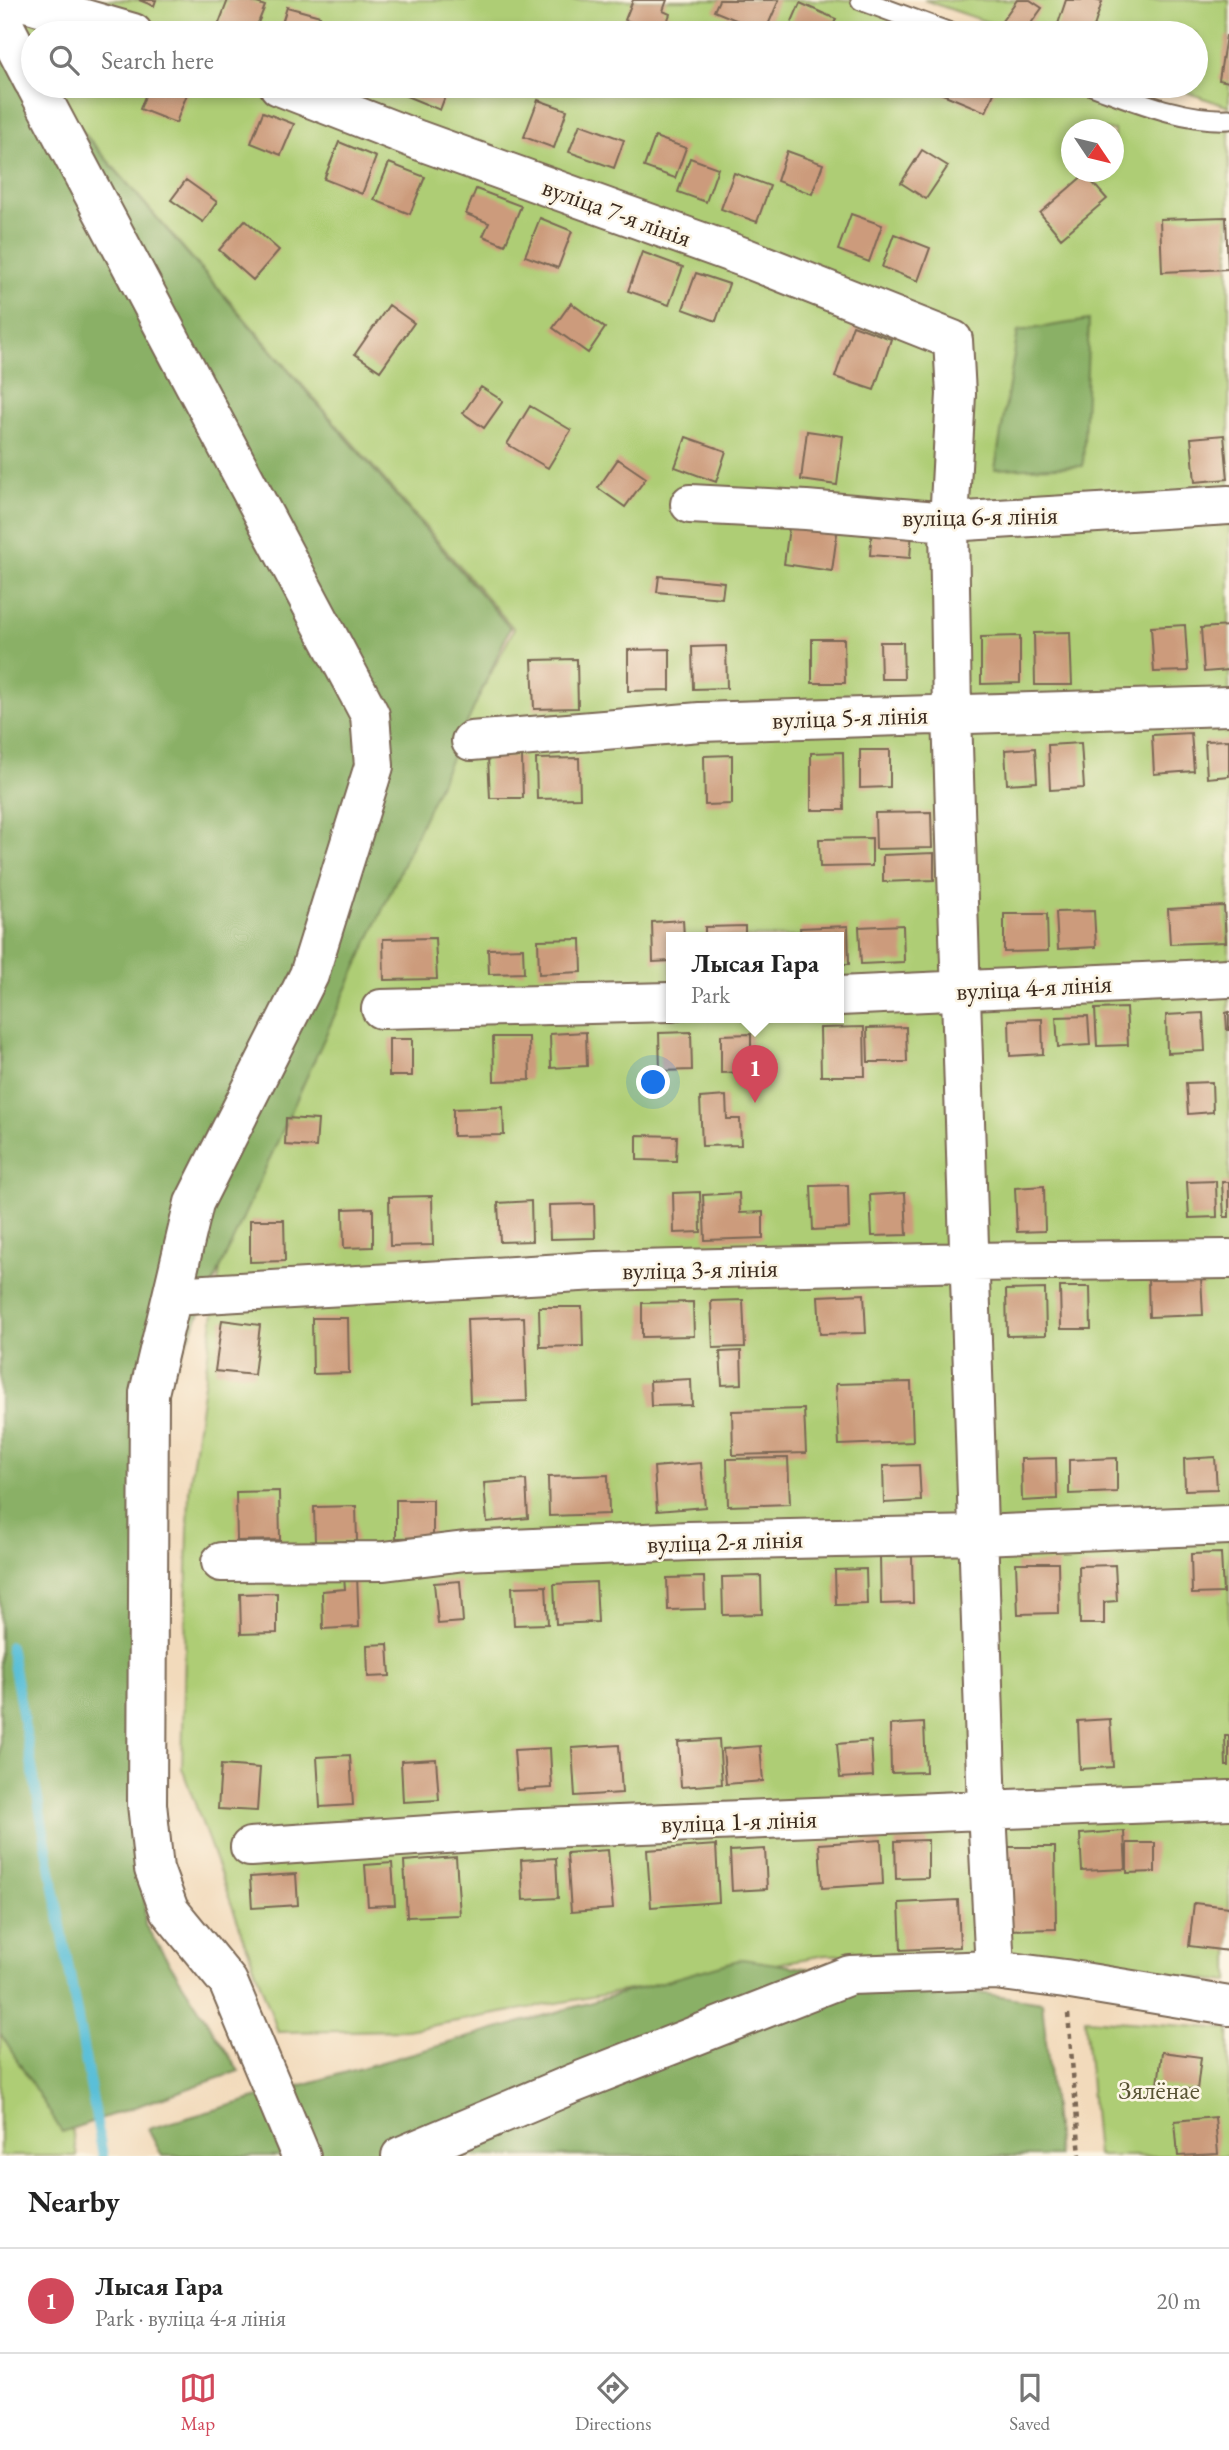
<!DOCTYPE html>
<meta charset="utf-8">
<style>
:root{--surface:#fff;--page:#f6f6f6;--text:#222;--muted:#767676;--line:#e0e0e0;--accent:#d1495b}
body{margin:0;font-family:"EB Garamond",serif;background:var(--page);color:var(--text)}
.compass{position:absolute;left:1061px;top:119px;width:63px;height:63px;border-radius:50%;background:var(--surface);box-shadow:0 4px 10px #0003;rotate:125deg}
.you{position:absolute;left:654px;top:1083px;width:24px;height:24px;margin:-18px;border:5px solid #fff;border-radius:50%;background:#1a73e8;box-shadow:0 0 0 10px #1a73e833}
.badge{display:grid;place-items:center;width:46px;height:46px;border-radius:50%;background:var(--accent);color:#fff;font-size:23px;font-weight:700}
.pin{position:absolute;translate:-50% -58px;filter:drop-shadow(0 2px 4px #0008)}
.pin::after{content:'';position:absolute;top:37px;width:24px;height:21px;background:inherit;clip-path:polygon(0 0,100% 0,50% 100%)}
.popup{position:absolute;left:666px;top:932px;width:178px;height:91px;box-sizing:border-box;display:grid;place-content:center;border-radius:0px;background:var(--surface);filter:drop-shadow(0 2px 5px #0005);font-size:23px;white-space:nowrap;color:var(--muted)}
.popup b{font-size:26px;color:var(--text)}
.popup::after{content:'';position:absolute;left:50%;top:100%;margin-left:-14px;border:14px solid transparent;border-top-color:var(--surface)}
.list{margin:0;padding:0;list-style:none}
h2{display:flex;justify-content:space-between;align-items:center;height:91px;margin:0;padding:0 28px;font-size:30px}
h2 small{font-size:23px;font-weight:400;color:var(--muted)}
.list li{display:grid;grid-template-columns:46px 1fr auto;gap:21px;align-items:center;box-sizing:border-box;height:105px;padding:0 28px;border-top:2px solid var(--line)}
.list b{display:block;font-size:26px;white-space:nowrap}
.list p{margin:0;font-size:23px;white-space:nowrap;color:var(--muted)}
.list em{font-size:23px;font-style:normal;color:var(--muted)}
.icon{flex:none;width:38px;height:38px;fill:none;stroke:currentColor;stroke-width:2;stroke-linecap:round;stroke-linejoin:round}
.map{position:relative;flex:none;width:1229px;height:2156px;overflow:hidden}
.search{position:absolute;background:var(--surface);box-shadow:0 4px 10px #0003;left:21px;right:21px;top:21px;height:77px;display:flex;align-items:center;gap:18px;box-sizing:border-box;padding:0 24px;border-radius:38px;color:var(--muted);font-size:26px}
.sheet{height:196px;background:var(--surface)}
nav{display:flex;justify-content:space-around;align-items:center;box-sizing:border-box;height:98px;border-top:2px solid var(--line);background:var(--surface);font-size:19px;color:var(--muted)}
nav a{display:grid;justify-items:center;gap:4px}
nav .on{color:var(--accent)}
.map>svg:first-child{display:block}
.green{fill:#aecd75;stroke:#747c4a;stroke-width:2;fill-rule:evenodd}
.forest{fill:#8ab066;stroke:#626d42;stroke-width:2}
.lines{fill:none;stroke-linecap:round;stroke-linejoin:round}
.stream{stroke:#5abfd8;stroke-width:10}
.building{fill:#cc9b7c}
.lane-casing{stroke:#7b6855;stroke-width:23}
.street-casing{stroke:#7b6855;stroke-width:42}
.path{stroke:#7b6855;stroke-width:4.5;stroke-dasharray:5 5;stroke-linecap:butt}
.lane{stroke:#fff;stroke-width:19}
.street{stroke:#fff;stroke-width:38}
.labels{text-anchor:middle;stroke-width:5;stroke-linejoin:round;paint-order:stroke}
.street-label{font-size:26px;fill:#3b2a1e;stroke:#fcf5e5}
.park-label{font-size:26px;fill:#585334;stroke:#fcf5e5}
</style>
<div class="map">
<svg width="1229" height="2156" viewBox="0 0 1229 2156">
<rect width="100%" height="100%" fill="#fcf5e5"/>
<filter id="ink" filterUnits="userSpaceOnUse"><feTurbulence type="fractalNoise" baseFrequency=".0143" numOctaves="2"/><feDisplacementMap in="SourceGraphic" scale="14" xChannelSelector="R" yChannelSelector="G"/><feConvolveMatrix kernelMatrix="1 2 1 2 8 2 1 2 1" color-interpolation-filters="sRGB"/></filter>
<filter id="wash" filterUnits="userSpaceOnUse"><feTurbulence type="fractalNoise" baseFrequency=".00686" numOctaves="4" result="noise"/><feDisplacementMap in="SourceGraphic" scale="28" xChannelSelector="R" yChannelSelector="G"/><feGaussianBlur stdDeviation="1.57" result="paint"/><feColorMatrix in="noise" values="0 0 0 0 0 0 0 0 0 0 0 0 0 0 0 0 0 1.4 0 .05"/><feComposite in="paint" operator="in"/></filter>
<g filter="url(#wash)">
<rect width="100%" height="100%" fill="#f2dabb"/>
<!-- green -->
<path class="green" d="M 0,0 L 861,0 L 950,33 L 33,33 L 33,74 Z
M 924,0 L 1229,0 L 1229,107 L 1169,86 L 1196,86 L 1196,33 L 1019,33 Z
M 43,86 L 1093,86 L 1229,119 L 1229,1982 L 972,1954 L 825,1955 L 407,2030 L 278,2032 L 182,1768 L 189,1490 L 225,1234 L 336,972 L 514,629 ZM 1072,130 L 1114,130 L 1114,172 L 1072,172 ZM 671,937 L 839,937 L 839,1017 L 671,1017 Z
M 0,1745 L 77,2156 L 0,2156 Z
M 1085,2019 L 1229,2029 L 1229,2156 L 1097,2156 Z"/>
<!-- forest -->
<path class="forest" d="M 0,36 L 510,628 L 141,1443 L 145,1925 L 239,2071 L 62,2132 L 0,2033 Z
M 1089,320 L 1083,466 L 995,469 L 1018,331 Z
M 742,1959 L 1042,2002 L 1058,2156 L 162,2156 L 148,2129 Z"/>
<g class="lines">
<!-- stream -->
<path class="stream" d="M 10,1646 L 103,2156"/>
</g>
<g id="blocks">
<!-- building -->
<path class="building" d="M 139,0 L 156,0 L 154,6 Z
M 228,0 L 249,0 L 265,6 L 254,33 L 237,33 L 218,26 Z
M 633,0 L 667,0 L 663,11 L 670,14 L 663,33 L 625,20 Z
M 719,0 L 779,0 L 765,32 L 714,11 Z
M 1017,0 L 1030,0 L 1042,8 L 1024,33 L 1019,33 L 1002,21 Z
M 1066,0 L 1095,0 L 1102,2 L 1092,33 L 1055,33 Z
M 800,3 L 836,19 L 830,33 L 787,33 Z
M 287,7 L 320,16 L 315,33 L 279,33 Z
M 1226,36 L 1229,36 L 1229,82 L 1219,80 Z
M 149,86 L 190,86 L 176,123 L 140,109 Z
M 382,86 L 449,86 L 440,110 Z
M 700,86 L 723,86 L 719,94 Z
M 943,86 L 997,86 L 986,112 L 940,93 Z
M 538,100 L 567,110 L 554,148 L 524,137 Z
M 263,112 L 294,124 L 281,155 L 251,143 Z
M 580,124 L 624,140 L 614,168 L 569,152 Z
M 655,137 L 686,148 L 675,178 L 644,167 Z
M 339,142 L 376,157 L 362,194 L 324,179 Z
M 922,150 L 948,166 L 926,199 L 901,183 Z
M 787,151 L 823,164 L 812,194 L 777,181 Z
M 690,158 L 718,168 L 706,202 L 678,192 Z
M 389,163 L 425,177 L 410,214 L 374,200 Z
M 734,173 L 770,186 L 757,222 L 721,209 Z
M 1085,174 L 1107,199 L 1061,238 L 1040,213 Z
M 186,180 L 217,202 L 203,222 L 171,200 Z
M 476,189 L 521,206 L 505,245 L 483,236 L 489,223 L 466,214 Z
M 851,214 L 882,225 L 869,262 L 838,250 Z
M 1226,217 L 1228,269 L 1162,272 L 1160,219 Z
M 540,218 L 572,231 L 558,268 L 525,256 Z
M 245,220 L 279,250 L 253,280 L 219,250 Z
M 894,234 L 930,248 L 918,281 L 882,267 Z
M 642,252 L 683,267 L 669,305 L 628,291 Z
M 696,273 L 729,284 L 716,321 L 683,309 Z
M 571,303 L 605,328 L 588,353 L 553,328 Z
M 389,305 L 414,323 L 380,371 L 355,354 Z
M 853,325 L 891,339 L 874,390 L 835,377 Z
M 481,387 L 503,401 L 484,428 L 463,413 Z
M 530,406 L 571,430 L 548,468 L 507,444 Z
M 807,431 L 843,436 L 837,485 L 801,480 Z
M 1224,435 L 1228,479 L 1195,482 L 1191,438 Z
M 686,437 L 726,451 L 716,482 L 675,467 Z
M 618,459 L 646,478 L 625,507 L 598,488 Z
M 790,520 L 838,526 L 832,571 L 784,564 Z
M 872,528 L 912,531 L 910,558 L 870,555 Z
M 659,576 L 724,582 L 722,598 L 657,592 Z
M 1185,625 L 1188,671 L 1154,672 L 1151,627 Z
M 1229,626 L 1229,670 L 1204,672 L 1201,628 Z
M 1070,632 L 1072,685 L 1035,685 L 1034,633 Z
M 1020,636 L 1020,683 L 981,684 L 981,637 Z
M 812,639 L 844,639 L 845,683 L 812,683 Z
M 880,642 L 903,642 L 904,679 L 881,679 Z
M 726,646 L 727,688 L 693,689 L 692,647 Z
M 670,649 L 670,690 L 628,691 L 628,650 Z
M 577,659 L 578,708 L 534,709 L 532,660 Z
M 1191,733 L 1194,771 L 1154,774 L 1152,735 Z
M 1229,740 L 1229,776 L 1207,778 L 1205,741 Z
M 1081,743 L 1084,788 L 1050,790 L 1048,745 Z
M 1035,748 L 1037,782 L 1007,784 L 1005,750 Z
M 860,750 L 890,750 L 890,787 L 860,788 Z
M 843,752 L 844,810 L 811,810 L 811,753 Z
M 732,755 L 732,804 L 705,805 L 704,756 Z
M 522,756 L 523,798 L 490,798 L 488,757 Z
M 579,758 L 580,798 L 537,799 L 536,759 Z
M 931,812 L 932,848 L 876,849 L 875,813 Z
M 872,838 L 872,866 L 820,867 L 819,839 Z
M 934,853 L 934,880 L 883,882 L 883,855 Z
M 1224,906 L 1226,942 L 1170,944 L 1168,909 Z
M 1094,911 L 1096,947 L 1058,949 L 1056,912 Z
M 1004,914 L 1047,914 L 1048,951 L 1004,952 Z
M 683,920 L 684,937 L 671,937 L 671,961 L 653,962 L 652,922 Z
M 903,925 L 904,962 L 861,964 L 859,927 Z
M 745,926 L 745,937 L 705,937 L 705,927 Z
M 848,926 L 849,964 L 839,964 L 839,937 L 801,937 L 800,928 Z
M 435,938 L 437,979 L 384,980 L 383,939 Z
M 581,939 L 582,972 L 539,974 L 538,940 Z
M 523,948 L 524,973 L 489,974 L 488,949 Z
M 1126,1008 L 1128,1045 L 1097,1046 L 1095,1009 Z
M 1229,1012 L 1229,1030 L 1227,1030 L 1226,1013 Z
M 1203,1013 L 1205,1051 L 1167,1053 L 1166,1015 Z
M 1088,1016 L 1090,1045 L 1058,1047 L 1056,1017 Z
M 1042,1019 L 1043,1054 L 1010,1056 L 1009,1020 Z
M 864,1027 L 865,1076 L 821,1076 L 820,1028 Z
M 906,1027 L 907,1062 L 868,1062 L 867,1028 Z
M 586,1032 L 587,1066 L 551,1068 L 550,1034 Z
M 691,1032 L 692,1070 L 660,1071 L 659,1033 Z
M 751,1034 L 751,1072 L 721,1073 L 721,1035 Z
M 493,1037 L 529,1037 L 530,1080 L 494,1081 Z
M 389,1039 L 412,1039 L 412,1076 L 389,1076 Z
M 1212,1082 L 1213,1112 L 1188,1114 L 1186,1083 Z
M 726,1096 L 727,1119 L 740,1119 L 741,1145 L 702,1146 L 700,1098 Z
M 503,1107 L 504,1135 L 453,1136 L 453,1109 Z
M 286,1118 L 318,1120 L 316,1147 L 285,1145 Z
M 637,1135 L 677,1136 L 676,1161 L 637,1160 Z
M 1216,1181 L 1217,1217 L 1189,1218 L 1187,1182 Z
M 1222,1182 L 1229,1182 L 1229,1217 L 1224,1217 Z
M 848,1185 L 849,1228 L 813,1230 L 811,1186 Z
M 1044,1186 L 1045,1231 L 1017,1232 L 1015,1188 Z
M 700,1192 L 701,1232 L 674,1233 L 673,1193 Z
M 739,1193 L 740,1213 L 763,1212 L 763,1238 L 705,1240 L 703,1195 Z
M 905,1193 L 907,1235 L 872,1236 L 870,1195 Z
M 432,1196 L 433,1245 L 390,1246 L 389,1197 Z
M 531,1201 L 532,1241 L 500,1242 L 498,1203 Z
M 594,1204 L 595,1238 L 550,1239 L 549,1205 Z
M 373,1208 L 373,1247 L 344,1248 L 343,1209 Z
M 250,1220 L 284,1220 L 285,1261 L 250,1262 Z
M 1201,1277 L 1203,1315 L 1149,1317 L 1148,1278 Z
M 1060,1287 L 1090,1287 L 1091,1329 L 1061,1329 Z
M 1045,1289 L 1046,1335 L 1007,1336 L 1006,1290 Z
M 864,1294 L 866,1333 L 820,1334 L 818,1296 Z
M 743,1300 L 745,1347 L 713,1348 L 711,1301 Z
M 693,1302 L 694,1336 L 642,1337 L 642,1303 Z
M 539,1307 L 582,1307 L 583,1346 L 540,1347 Z
M 524,1317 L 527,1401 L 470,1403 L 467,1319 Z
M 312,1318 L 348,1318 L 349,1373 L 313,1374 Z
M 222,1320 L 260,1325 L 254,1375 L 215,1371 Z
M 741,1351 L 742,1384 L 722,1385 L 720,1352 Z
M 691,1379 L 692,1405 L 651,1406 L 650,1381 Z
M 911,1382 L 913,1442 L 839,1445 L 836,1384 Z
M 804,1409 L 806,1453 L 733,1455 L 732,1411 Z
M 1215,1457 L 1217,1489 L 1185,1490 L 1184,1459 Z
M 788,1458 L 790,1504 L 728,1506 L 727,1459 Z
M 1056,1458 L 1057,1499 L 1022,1501 L 1021,1459 Z
M 1117,1458 L 1117,1492 L 1069,1494 L 1069,1460 Z
M 701,1463 L 705,1507 L 657,1511 L 654,1467 Z
M 919,1465 L 921,1501 L 884,1503 L 883,1466 Z
M 608,1475 L 609,1514 L 549,1516 L 548,1477 Z
M 526,1480 L 528,1518 L 487,1522 L 484,1483 Z
M 279,1491 L 280,1540 L 237,1541 L 236,1492 Z
M 396,1500 L 433,1500 L 433,1537 L 396,1538 Z
M 356,1506 L 357,1541 L 315,1542 L 314,1507 Z
M 1221,1553 L 1223,1593 L 1192,1594 L 1191,1554 Z
M 912,1556 L 913,1603 L 881,1604 L 880,1557 Z
M 1016,1563 L 1058,1563 L 1059,1613 L 1018,1614 Z
M 1115,1565 L 1117,1601 L 1104,1602 L 1104,1624 L 1080,1624 L 1079,1566 Z
M 866,1569 L 867,1604 L 836,1605 L 835,1570 Z
M 357,1576 L 359,1627 L 323,1629 L 322,1591 L 345,1589 L 344,1577 Z
M 761,1576 L 762,1614 L 723,1615 L 722,1577 Z
M 704,1577 L 705,1609 L 668,1610 L 667,1578 Z
M 460,1581 L 463,1622 L 438,1624 L 434,1583 Z
M 596,1582 L 598,1622 L 556,1624 L 554,1584 Z
M 546,1586 L 548,1624 L 514,1625 L 512,1587 Z
M 277,1593 L 277,1633 L 241,1634 L 240,1594 Z
M 388,1644 L 390,1676 L 368,1677 L 367,1645 Z
M 1110,1719 L 1113,1767 L 1080,1769 L 1078,1721 Z
M 924,1723 L 926,1772 L 891,1773 L 890,1725 Z
M 1225,1736 L 1229,1736 L 1229,1766 L 1226,1766 Z
M 719,1739 L 722,1784 L 681,1787 L 678,1742 Z
M 871,1741 L 873,1776 L 840,1778 L 837,1744 Z
M 619,1745 L 622,1793 L 575,1796 L 572,1748 Z
M 760,1746 L 763,1781 L 726,1784 L 723,1749 Z
M 550,1748 L 552,1788 L 517,1790 L 514,1750 Z
M 350,1755 L 353,1805 L 320,1807 L 317,1757 Z
M 436,1759 L 439,1800 L 403,1802 L 401,1761 Z
M 221,1765 L 260,1768 L 257,1811 L 218,1809 Z
M 1124,1831 L 1126,1869 L 1082,1871 L 1080,1834 Z
M 881,1840 L 883,1884 L 822,1888 L 819,1844 Z
M 928,1840 L 928,1878 L 896,1879 L 895,1841 Z
M 1127,1843 L 1155,1843 L 1155,1872 L 1127,1873 Z
M 716,1845 L 719,1902 L 651,1907 L 647,1850 Z
M 1001,1847 L 1055,1847 L 1056,1929 L 1002,1930 Z
M 765,1849 L 767,1889 L 732,1891 L 730,1851 Z
M 608,1850 L 613,1909 L 571,1912 L 567,1853 Z
M 456,1857 L 460,1915 L 407,1917 L 404,1861 Z
M 556,1858 L 558,1898 L 523,1900 L 521,1860 Z
M 392,1863 L 395,1905 L 368,1906 L 365,1865 Z
M 296,1874 L 298,1905 L 252,1908 L 250,1877 Z
M 958,1900 L 960,1947 L 901,1950 L 899,1903 Z
M 1194,1903 L 1229,1907 L 1229,1951 L 1189,1946 Z
M 1162,2052 L 1201,2057 L 1197,2090 L 1158,2085 Z
M 1215,2117 L 1218,2154 L 1178,2156 L 1175,2121 Z"/>
</g>
</g>
<g filter="url(#ink)">
<use href="#blocks" fill-opacity="0" stroke="#7b6855" stroke-width="2"/>
<g class="lines">
<!-- lane casing -->
<g class="lane-casing">
<path id="lane" d="M 861,0 L 950,33
M 1094,86 C 1136,101 1183,121 1229,119"/>
</g>
<!-- street casing -->
<g class="street-casing">
<path id="street" d="M 19,0 L 133,33
M 0,6 L 5,27 L 33,81
M 36,86 L 370,715 L 374,766 L 309,975 L 194,1203 L 149,1393 L 147,1804 L 154,1869 L 169,1910 L 228,1982 L 301,2156
M 279,86 L 418,140 L 746,258 L 953,340 L 956,394 L 949,522 L 952,714 L 987,1810 L 995,1970
M 690,504 L 806,510 L 949,522 L 1229,505
M 471,741 L 700,722 L 1229,706
M 839,996 L 1229,978
M 381,1009 L 671,1002
M 172,1296 L 597,1271 L 971,1262 L 1229,1259
M 221,1562 L 384,1561 L 465,1551 L 689,1541 L 979,1535 L 1229,1525
M 250,1847 L 520,1829 L 1229,1800
M 401,2156 L 572,2084 L 850,1975 L 995,1970 L 1065,1979 L 1229,2006"/>
</g>
<!-- path -->
<path class="path" d="M 1068,2014 L 1080,2156"/>
<!-- lane -->
<use href="#lane" class="lane"/>
<!-- street -->
<use href="#street" class="street"/>
</g>
</g>
<g class="labels">
<!-- street labels -->
<g class="street-label">
<text transform="translate(617 212) rotate(20)" y="9">вуліца 7-я лінія</text>
<text transform="translate(980 516) rotate(-1)" y="9">вуліца 6-я лінія</text>
<text transform="translate(850 717) rotate(-2)" y="9">вуліца 5-я лінія</text>
<text transform="translate(1034 987) rotate(-3)" y="9">вуліца 4-я лінія</text>
<text transform="translate(700 1269) rotate(-1)" y="9">вуліца 3-я лінія</text>
<text transform="translate(725 1541) rotate(-2)" y="9">вуліца 2-я лінія</text>
<text transform="translate(739 1821) rotate(-2)" y="9">вуліца 1-я лінія</text>
</g>
<!-- park labels -->
<g class="park-label">
<text x="1159" y="2099">Зялёнае</text>
</g>
</g>
</svg>
<svg class="compass" viewBox="-18 -18 36 36"><path d="M0-13l5 13h-10z" fill="#e53935"/><path d="M0 13l5-13h-10z" fill="#767676"/></svg>
<div class="you"></div>
<div class="pin badge" style="left:755px;top:1103px">1</div>
<div class="popup"><b>Лысая Гара</b>Park</div>
<div class="search"><svg class="icon" aria-label="search" viewBox="0 0 24 24"><circle cx="10" cy="10" r="6"/><path d="M15 15l6 6"/></svg>Search here</div>
</div>
<section class="sheet">
<h2>Nearby<small></small></h2>
<ul class="list">
<li><span class="badge">1</span><div><b>Лысая Гара</b><p>Park · вуліца 4-я лінія</p></div><em>20 m</em></li>
</ul>
</section>
<nav>
<a class="on"><svg class="icon" aria-label="map" viewBox="0 0 24 24"><path d="M3 6l6-2 6 2 6-2v14l-6 2-6-2-6 2zM9 4v14M15 6v14"/></svg>Map</a>
<a><svg class="icon" aria-label="directions" viewBox="0 0 24 24"><path d="M12 3l9 9-9 9-9-9zM9 14v-3h6M13 9l2 2-2 2"/></svg>Directions</a>
<a><svg class="icon" aria-label="saved" viewBox="0 0 24 24"><path d="M7 4h10v16l-5-4-5 4z"/></svg>Saved</a>
</nav>
